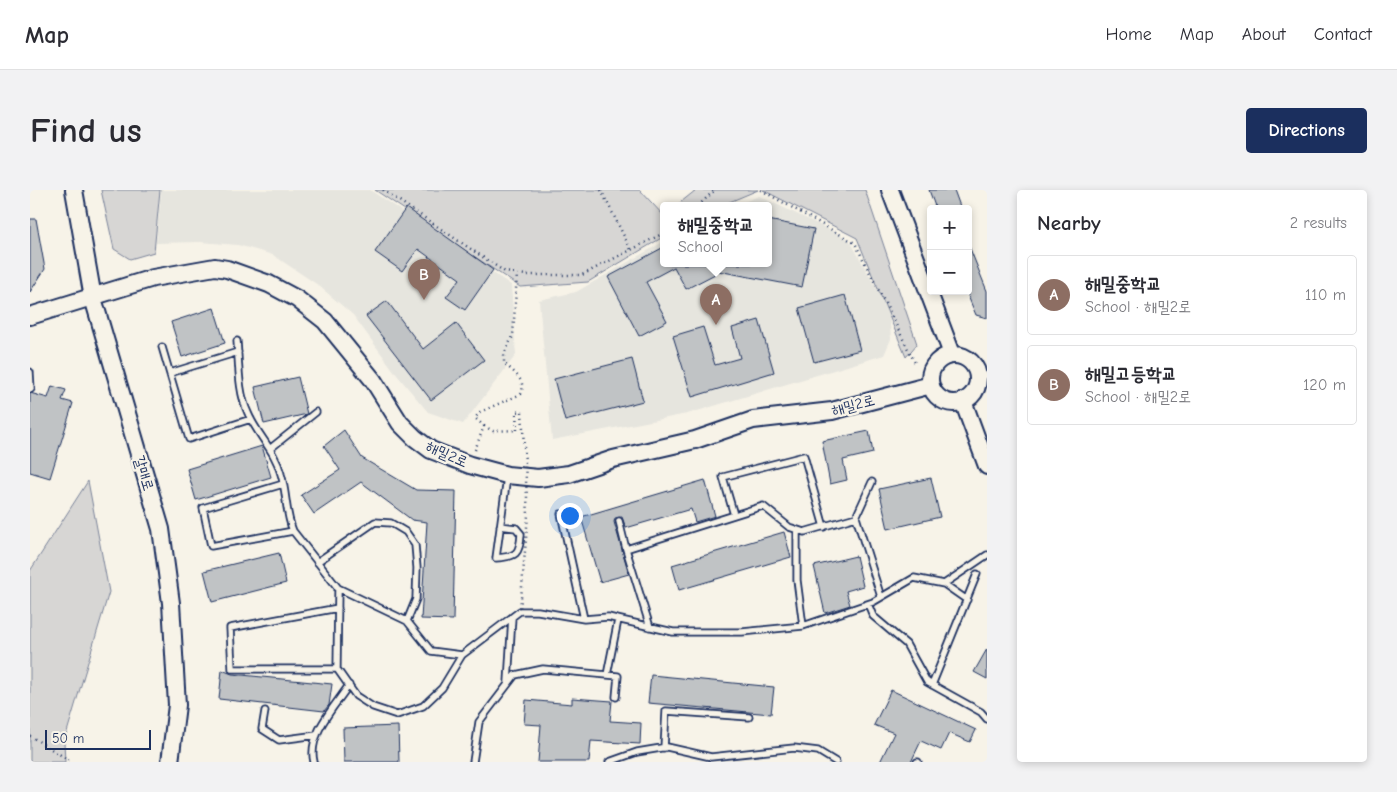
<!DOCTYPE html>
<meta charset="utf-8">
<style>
:root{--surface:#fff;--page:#f2f2f3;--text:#2b2b33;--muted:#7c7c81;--line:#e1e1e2;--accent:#1b2f5e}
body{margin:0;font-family:"Comic Neue","Poor Story",sans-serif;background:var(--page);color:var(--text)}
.controls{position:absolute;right:15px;top:15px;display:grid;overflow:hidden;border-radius:5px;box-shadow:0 2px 8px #0003}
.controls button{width:45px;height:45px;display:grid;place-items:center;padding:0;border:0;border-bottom:1px solid var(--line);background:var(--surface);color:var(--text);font:25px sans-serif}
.scale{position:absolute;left:15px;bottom:12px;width:106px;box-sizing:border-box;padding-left:5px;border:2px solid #1b2f5e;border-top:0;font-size:14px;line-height:18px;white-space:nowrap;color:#1b2f5e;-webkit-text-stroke:4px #f7f3e8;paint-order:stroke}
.you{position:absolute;left:539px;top:325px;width:18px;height:18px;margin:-12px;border:4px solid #fff;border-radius:50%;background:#1a73e8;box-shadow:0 0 0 8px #1a73e833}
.badge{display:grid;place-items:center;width:32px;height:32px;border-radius:50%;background:var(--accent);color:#fff;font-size:16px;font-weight:700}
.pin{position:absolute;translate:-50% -41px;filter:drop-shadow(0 1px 2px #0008)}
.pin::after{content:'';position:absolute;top:26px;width:18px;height:15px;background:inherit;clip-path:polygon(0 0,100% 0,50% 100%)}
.popup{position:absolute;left:630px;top:12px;width:112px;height:65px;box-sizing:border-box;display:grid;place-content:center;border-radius:5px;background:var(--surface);filter:drop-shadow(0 1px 4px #0005);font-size:16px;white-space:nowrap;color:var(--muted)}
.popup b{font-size:19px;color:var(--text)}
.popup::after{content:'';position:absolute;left:50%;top:100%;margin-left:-10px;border:10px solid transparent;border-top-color:var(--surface)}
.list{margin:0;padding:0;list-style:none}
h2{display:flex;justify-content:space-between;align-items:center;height:65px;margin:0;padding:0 20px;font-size:21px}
h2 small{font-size:16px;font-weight:400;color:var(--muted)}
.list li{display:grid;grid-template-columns:32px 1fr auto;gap:15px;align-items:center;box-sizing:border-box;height:80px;margin:0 10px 10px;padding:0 10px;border:1px solid var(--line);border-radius:5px}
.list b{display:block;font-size:19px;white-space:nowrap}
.list p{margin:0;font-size:16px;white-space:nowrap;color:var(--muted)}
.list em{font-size:16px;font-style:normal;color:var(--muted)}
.map{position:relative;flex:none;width:957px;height:572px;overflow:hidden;border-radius:5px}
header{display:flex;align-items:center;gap:30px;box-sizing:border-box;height:70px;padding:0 25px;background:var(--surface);border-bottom:1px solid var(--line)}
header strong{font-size:24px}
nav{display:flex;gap:28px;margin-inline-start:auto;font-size:18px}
.intro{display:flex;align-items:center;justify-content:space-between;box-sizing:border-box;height:120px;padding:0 30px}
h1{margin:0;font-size:35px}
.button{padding:12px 22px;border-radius:5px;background:var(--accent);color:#fff;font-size:18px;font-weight:700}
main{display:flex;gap:30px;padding:0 30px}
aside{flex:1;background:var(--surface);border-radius:5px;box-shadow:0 2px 8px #0003}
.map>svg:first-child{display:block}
.built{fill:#e6e5de}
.green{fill:#d7d6d4;stroke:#798299}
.building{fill:#c0c3c5;stroke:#1b2f5e}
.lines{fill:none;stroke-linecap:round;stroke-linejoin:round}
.lane-casing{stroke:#1b2f5e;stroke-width:9}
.secondary-casing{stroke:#1b2f5e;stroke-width:20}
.path{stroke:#1b2f5e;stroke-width:2.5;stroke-dasharray:1 4;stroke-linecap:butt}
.lane{stroke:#f7f3e8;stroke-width:5.5}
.secondary{stroke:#f7f3e8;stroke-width:16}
.path-bridge{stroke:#1b2f5e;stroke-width:2.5;stroke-dasharray:1 4;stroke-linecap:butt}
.labels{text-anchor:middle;stroke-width:5;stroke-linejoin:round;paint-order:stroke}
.street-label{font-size:15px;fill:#1b2f5e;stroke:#f7f3e8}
</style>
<header>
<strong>Map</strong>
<nav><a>Home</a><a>Map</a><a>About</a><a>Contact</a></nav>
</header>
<div class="intro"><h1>Find us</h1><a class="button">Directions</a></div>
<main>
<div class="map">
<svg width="957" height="572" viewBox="0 0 957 572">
<rect width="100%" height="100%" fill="#f7f3e8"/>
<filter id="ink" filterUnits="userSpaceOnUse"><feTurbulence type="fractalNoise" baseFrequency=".02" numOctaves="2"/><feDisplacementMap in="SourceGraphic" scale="10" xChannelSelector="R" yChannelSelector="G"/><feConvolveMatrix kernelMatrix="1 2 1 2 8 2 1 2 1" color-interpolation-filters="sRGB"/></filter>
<g filter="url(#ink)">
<!-- built -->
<path class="built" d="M 131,0 L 340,0 L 481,95 L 486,165 L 433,234 L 398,222 L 367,185 L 323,125 L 288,95 L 243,65 L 208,55 L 170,52 L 126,53 Z
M 729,6 L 819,49 L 859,121 L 861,149 L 854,165 L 657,224 L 522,250 L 509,110 L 546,102 L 633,52 L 634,74 L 738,74 L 738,16 L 704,16 Z"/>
<!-- green -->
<path class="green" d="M 71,0 L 130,0 L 124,62 L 100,69 L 84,59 Z
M 345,0 L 610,0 L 633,25 L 633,47 L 558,92 L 490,97 Z
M 666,0 L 728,0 L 690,16 L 646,16 Z
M 733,0 L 835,0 L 887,154 L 876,167 L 827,48 Z
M 58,291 L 79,402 L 34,552 L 35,572 L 0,572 L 0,381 Z"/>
<!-- building -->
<path class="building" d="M 899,0 L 924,0 L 931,19 L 906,19 Z
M 376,18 L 463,80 L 435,120 L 416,107 L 430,89 L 388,59 L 372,81 L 345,62 Z
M 0,29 L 6,29 L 15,79 L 0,102 Z
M 738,30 L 784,39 L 772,97 L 683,80 L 685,84 L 656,99 L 644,77 L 616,92 L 637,131 L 609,146 L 578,87 L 634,57 L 634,74 L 738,74 Z
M 939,56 L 957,101 L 957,128 L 946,125 L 938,106 Z
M 815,105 L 830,160 L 784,172 L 769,118 Z
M 357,111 L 393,159 L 426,133 L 454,170 L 401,210 L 336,126 Z
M 184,118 L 195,153 L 152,167 L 141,132 Z
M 729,130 L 744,182 L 662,207 L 643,146 L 673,137 L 685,175 L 710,168 L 702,138 Z
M 602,169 L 613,211 L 535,231 L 524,189 Z
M 268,187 L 277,224 L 234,234 L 225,197 Z
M 22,196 L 36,200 L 32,210 L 43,213 L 20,288 L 0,282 L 0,203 L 18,208 Z
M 314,240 L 332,268 L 386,300 L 426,301 L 423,430 L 391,429 L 397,332 L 382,330 L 331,292 L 284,324 L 271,305 L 310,280 L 294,256 Z
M 839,241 L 843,263 L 813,270 L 817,290 L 800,294 L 792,251 Z
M 232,256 L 241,287 L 166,310 L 157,279 Z
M 901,288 L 910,327 L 858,339 L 849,299 Z
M 675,290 L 685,326 L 665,332 L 661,319 L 596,338 L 592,327 L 585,328 L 584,332 L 599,384 L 570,392 L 551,327 Z
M 754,342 L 761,367 L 649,400 L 642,375 Z
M 249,363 L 256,393 L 182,412 L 174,381 Z
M 826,366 L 833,396 L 816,401 L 820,415 L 795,423 L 784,376 Z
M 957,459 L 957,489 L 944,482 Z
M 192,480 L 202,484 L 302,494 L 299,515 L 294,521 L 189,509 Z
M 621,485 L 744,497 L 741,524 L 618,513 Z
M 861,500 L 946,540 L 940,552 L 919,543 L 911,560 L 891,551 L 881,572 L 850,572 L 864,543 L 844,535 Z
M 542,508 L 582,511 L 580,531 L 611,533 L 610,554 L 561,551 L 559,572 L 508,572 L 511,535 L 494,534 L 496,510 L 542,514 Z
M 368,536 L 369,572 L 314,572 L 313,538 Z"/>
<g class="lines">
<!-- lane casing -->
<g class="lane-casing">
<path id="lane" d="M 207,151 C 209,174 208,202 218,223 C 227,245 245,260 251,284 C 257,303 255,322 263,341 L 308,398 L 377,431 L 401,461 L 432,465
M 132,157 L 159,249 L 221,229
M 0,182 L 1,199
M 140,183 L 208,162
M 948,185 L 957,185
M 241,258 L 286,222
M 842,292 L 826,327 L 851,407
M 253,294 L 173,318 L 181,356 L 263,341
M 531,324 L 554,429
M 704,325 L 693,287 L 774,266 L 794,337
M 589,331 L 596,359
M 470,336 L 486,338 L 491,344 C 490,364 486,367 466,368 L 477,287
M 767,340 L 767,390 L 773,436
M 287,372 L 345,332 L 361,333 L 376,342 L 385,355 L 387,378 L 386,409 L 377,431
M 914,394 L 957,365
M 308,398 L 307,479 L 326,506 L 343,517 L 367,525 L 393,516 L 412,498 L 432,465 L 490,421 L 508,421 L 554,429 L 578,427 L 643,442 L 712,442 L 773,436 L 843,412 L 884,388 L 914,394 L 937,410
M 838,414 L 843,426 L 876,454 L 897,492 L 951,522 L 957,529
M 620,437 L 596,359 L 733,316 L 759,337 L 774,342 L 826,327
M 307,479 L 202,479 L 200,438 L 308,418
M 577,485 L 588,430
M 478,492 L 482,427
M 902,495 L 947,384
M 235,521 L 232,539 L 249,550 L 287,545
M 634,558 L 636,521 L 719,527
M 284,572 C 277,545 305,516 319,495
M 443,572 L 449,532 L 485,485 L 513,479 L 588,486 L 586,507
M 579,572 L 607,562 L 637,557 L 681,567 L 764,558 L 788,561 L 806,572
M 887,572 L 888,572"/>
</g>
<!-- secondary casing -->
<g class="secondary-casing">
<path id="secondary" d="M 44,0 L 63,108 L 131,339 L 141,413 L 147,515 L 140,572
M 860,0 L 922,164
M 0,126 L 123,88 L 185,77 L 197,79 L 239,94 L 267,109 L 295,131 L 343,190 L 370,233 L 385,248 L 401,260 L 440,275 L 477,285 L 508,288 L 539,284 L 583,269 L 665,250 L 723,230 L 802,221 L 901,195
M900 189a24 24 0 1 1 48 0a24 24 0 1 1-48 0Z
M 933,211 L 957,276"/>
</g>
<!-- path -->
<path class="path" d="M 353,0 L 475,82 L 496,85 L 552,85 L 634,43
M 571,0 L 601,60
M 731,0 L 825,53 L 886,175
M 668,16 L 685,0
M 454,236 L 463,241 L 487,240
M 445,260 L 454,236 L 445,228 L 450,222 L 491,204 C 497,190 483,182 474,173 L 474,164 L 483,146 L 487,84
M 0,546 L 42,572"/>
<!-- lane -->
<use href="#lane" class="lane"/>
<!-- secondary -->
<use href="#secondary" class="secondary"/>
<!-- path-bridge -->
<path class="path-bridge" d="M 487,240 L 486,222 L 492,221 L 498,325 L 490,421"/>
</g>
</g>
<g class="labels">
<!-- street labels -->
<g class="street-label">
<text transform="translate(823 215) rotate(-15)" y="5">해밀2로</text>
<text transform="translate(417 264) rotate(24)" y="5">해밀2로</text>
<text transform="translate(114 283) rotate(73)" y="5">갈매로</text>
</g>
</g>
</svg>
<div class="controls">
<button>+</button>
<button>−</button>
</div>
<div class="scale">50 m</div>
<div class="you"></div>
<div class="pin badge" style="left:686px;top:135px;background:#8d6e63">A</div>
<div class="popup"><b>해밀중학교</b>School</div>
<div class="pin badge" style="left:394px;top:110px;background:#8d6e63">B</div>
</div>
<aside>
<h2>Nearby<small>2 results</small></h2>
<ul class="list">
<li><span class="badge" style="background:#8d6e63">A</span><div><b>해밀중학교</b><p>School · 해밀2로</p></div><em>110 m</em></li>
<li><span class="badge" style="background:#8d6e63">B</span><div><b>해밀고등학교</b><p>School · 해밀2로</p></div><em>120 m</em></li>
</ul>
</aside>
</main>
